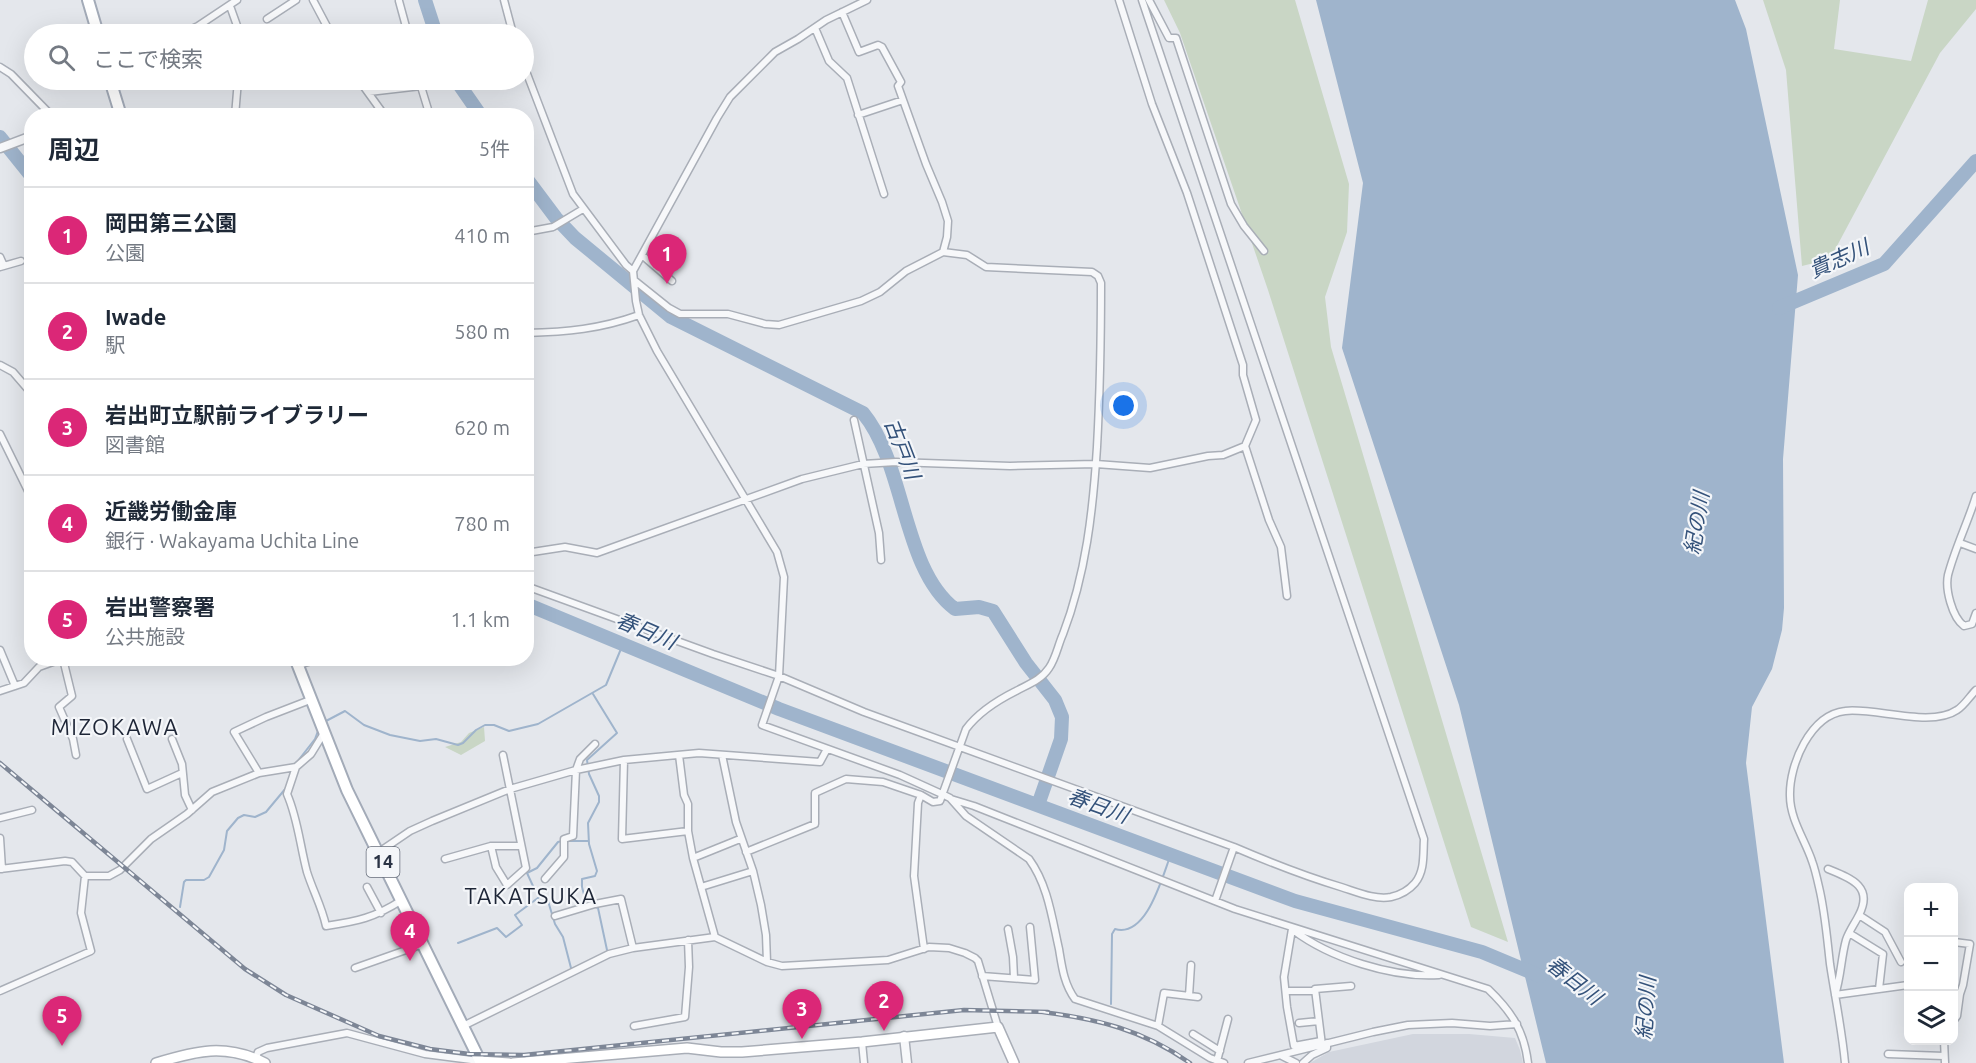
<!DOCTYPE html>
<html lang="ja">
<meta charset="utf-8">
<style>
:root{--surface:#fff;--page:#f2f2f3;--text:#1f2937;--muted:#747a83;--line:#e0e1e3;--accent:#db2777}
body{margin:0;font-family:Ubuntu,"Noto Sans JP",sans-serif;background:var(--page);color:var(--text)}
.controls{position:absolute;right:18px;bottom:18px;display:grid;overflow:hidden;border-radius:12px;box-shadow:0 6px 24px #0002}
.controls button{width:54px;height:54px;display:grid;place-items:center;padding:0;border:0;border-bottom:2px solid var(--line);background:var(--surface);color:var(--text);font:30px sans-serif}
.you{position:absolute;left:1124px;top:406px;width:21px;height:21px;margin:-15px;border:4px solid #fff;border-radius:50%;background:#1a73e8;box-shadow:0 0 0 9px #1a73e833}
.badge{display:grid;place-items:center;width:39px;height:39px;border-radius:50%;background:var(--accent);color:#fff;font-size:20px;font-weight:700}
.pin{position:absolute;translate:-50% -50px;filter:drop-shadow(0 2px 3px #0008)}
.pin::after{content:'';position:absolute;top:32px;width:21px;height:18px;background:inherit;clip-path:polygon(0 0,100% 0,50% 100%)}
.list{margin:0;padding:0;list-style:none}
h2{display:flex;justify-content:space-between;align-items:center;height:78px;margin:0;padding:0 24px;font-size:26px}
h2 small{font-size:20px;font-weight:400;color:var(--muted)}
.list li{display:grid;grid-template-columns:39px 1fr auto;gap:18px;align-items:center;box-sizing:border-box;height:96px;padding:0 24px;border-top:2px solid var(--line)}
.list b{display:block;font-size:22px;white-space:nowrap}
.list p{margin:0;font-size:20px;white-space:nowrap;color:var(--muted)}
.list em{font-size:20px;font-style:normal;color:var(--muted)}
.icon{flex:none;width:33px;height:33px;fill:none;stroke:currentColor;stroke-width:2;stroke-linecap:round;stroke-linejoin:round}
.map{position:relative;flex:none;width:1976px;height:1063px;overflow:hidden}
.search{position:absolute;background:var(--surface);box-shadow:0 6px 24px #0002;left:24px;top:24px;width:510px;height:66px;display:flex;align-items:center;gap:15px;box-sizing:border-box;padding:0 21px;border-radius:33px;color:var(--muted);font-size:22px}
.panel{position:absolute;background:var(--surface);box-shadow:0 6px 24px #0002;left:24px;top:108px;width:510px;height:558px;border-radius:24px}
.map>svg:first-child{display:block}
.built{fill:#d2d6de}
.green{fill:#c9d6c5}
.water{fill:#9fb4cc}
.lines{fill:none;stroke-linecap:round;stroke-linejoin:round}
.stream{stroke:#9fb4cc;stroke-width:2}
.river{stroke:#9fb4cc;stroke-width:14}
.minor-casing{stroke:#a9aeb7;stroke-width:9}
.tertiary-casing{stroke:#a9aeb7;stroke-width:11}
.secondary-casing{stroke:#a9aeb7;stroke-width:12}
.primary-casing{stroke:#a3abb8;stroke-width:14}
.minor{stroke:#f7f8fa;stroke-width:6}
.tertiary{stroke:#f7f8fa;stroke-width:8}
.secondary{stroke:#fff;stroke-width:9}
.primary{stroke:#fff;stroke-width:10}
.rail-casing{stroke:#7d8696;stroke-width:4.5}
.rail{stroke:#f4f6f9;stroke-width:2;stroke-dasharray:7;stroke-linecap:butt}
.labels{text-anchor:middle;stroke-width:4.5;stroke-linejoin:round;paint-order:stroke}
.shield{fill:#f4f6f9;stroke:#676e7b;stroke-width:1.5}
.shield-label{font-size:18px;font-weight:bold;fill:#2b3445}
.water-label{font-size:21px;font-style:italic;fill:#34527a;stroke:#f4f6f9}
.quarter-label{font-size:22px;letter-spacing:1.5px;fill:#1d2536;stroke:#f4f6f9}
</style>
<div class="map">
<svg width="1976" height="1063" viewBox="0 0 1976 1063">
<rect width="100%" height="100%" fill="#e4e7ec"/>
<!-- built -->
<path class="built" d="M 1413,1034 L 1469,1034 L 1515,1038 L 1520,1050 L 1523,1063 L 1310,1063 L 1329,1052 Z"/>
<!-- green -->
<path class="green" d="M 1164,0 L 1295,0 L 1349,184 L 1347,232 L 1325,297 L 1331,347 L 1508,942 L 1471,927 L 1268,290 L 1180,33 Z
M 1763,0 L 1840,0 L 1834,49 L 1911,61 L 1928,0 L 1976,0 L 1976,9 L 1940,53 L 1830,259 L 1802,266 L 1786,70 Z
M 484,727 L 485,741 L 461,755 L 445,747 L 461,742 L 469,733 Z"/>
<!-- water -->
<path class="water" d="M 1316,0 L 1735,0 L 1746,29 L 1798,275 L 1783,459 L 1784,608 L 1782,630 L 1772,669 L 1752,707 L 1746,763 L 1784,1063 L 1546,1063 L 1459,705 L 1342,348 L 1363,183 Z"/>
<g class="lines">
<!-- stream -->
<path class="stream" d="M 326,721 L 345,711 L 364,725 L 390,735 L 420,741 L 436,739 L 458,745 L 463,743 L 476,730 L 485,725 L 494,725 L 509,731 L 538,724 L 606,685 L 623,644
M 294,766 L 315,739 L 318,731
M 562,841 L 558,842 L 537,868 L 527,873 L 533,886 L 548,901 L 555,924 L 563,937 L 571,968
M 568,841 L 588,841
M 588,903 L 586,902 L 582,887 L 582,879 L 595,876 L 597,871 L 589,844 L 588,823 L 599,802 L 599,796 L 589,774 L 587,760 L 617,733 L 593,694
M 593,906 L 598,908 L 607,950
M 180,907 L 184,882 L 186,880 L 204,880 L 209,877 L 224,850 L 227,831 L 238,818 L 244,815 L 255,817 L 266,812 L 286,788
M 458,943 L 497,928 L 506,937 L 522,925 L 515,915 L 542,895
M 1111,1004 L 1112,934 L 1115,929 C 1147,938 1162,877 1171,854"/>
<!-- river -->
<path class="river" d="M 425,0 L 436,34
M 456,80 L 481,116
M 0,137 L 32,177
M 526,178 L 556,218 L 575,238 L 671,317 L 863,413 C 906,465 902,569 955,609 L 979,607 L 993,611 L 1026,663 L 1055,700 L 1062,717 L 1061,739 L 1038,805
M 1779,308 L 1884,264 L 1976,161
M 526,604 L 779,709 L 1295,901 L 1482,952 L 1540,976"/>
<!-- minor casing -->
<g class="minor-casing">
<path id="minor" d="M 313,0 L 331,34
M 504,0 L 513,34
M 867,0 L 826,20 L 798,39 L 775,52 L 730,97 L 717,118 L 633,271 L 636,301 L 639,315 L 657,351 L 777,552 L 784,577 L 779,676 L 762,725 L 900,775 L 944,795 L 950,798 L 966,816 L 1029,859 C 1048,885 1052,918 1059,949 C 1062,967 1064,984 1075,999 L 1158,1026 L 1210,1058 L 1224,1063
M 1119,0 L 1152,104 L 1187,193 L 1243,365 L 1243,375 L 1256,420 L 1245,446 L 1269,520 L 1281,547 L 1287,596
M 1149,0 L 1169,38 L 1176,38 L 1231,204 L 1244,226 L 1264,251
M 399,1 L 408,34
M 230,6 L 240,34
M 842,12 L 859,52 L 878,45 L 882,47 L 901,82 L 898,86 L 926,164 L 942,202 L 948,221 L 947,237 L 943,252
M 267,19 L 296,0
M 815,28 L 829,61 L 847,78 L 884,194
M 181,34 L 198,26 L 237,0
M 524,66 L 573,194 L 626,265 L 633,271
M 0,67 L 11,74 L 52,116
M 359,80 L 385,116
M 419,80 L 430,116
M 369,92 L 421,86
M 858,115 L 903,100
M 235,116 L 238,80
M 526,232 L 553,227 L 583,209
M 643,256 L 672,281
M 0,257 L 4,266
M 0,267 L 21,261
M 634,280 L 669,308 L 680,314 L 728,314 L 765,324 L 779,325 L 861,301 L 880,292 L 906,271 L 943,252 L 967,255 L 986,267 L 1092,272 L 1098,276 L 1101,283 C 1101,338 1100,392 1097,447 C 1093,510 1086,574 1063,634 C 1058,645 1056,658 1049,668 C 1041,680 1029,684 1016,691 C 998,700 978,713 966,729 L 940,801 L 933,802 L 921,795 L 918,803 L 914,876 L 924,949
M 526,333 C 567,332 600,329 639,315
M 0,365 L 13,372 L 32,394
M 854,420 L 879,533 L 881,560
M 0,434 L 32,499
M 1960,543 L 1976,549
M 526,553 L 565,547 L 597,553 L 802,479 L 863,464 L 896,462 L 1010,466 L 1096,464 L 1150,468 L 1208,456 L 1223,455 L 1245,446
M 526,586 L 713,654 L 779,676 L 864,712 L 1234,847 C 1269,862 1304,876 1341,887 C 1357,892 1375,900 1391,897 C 1400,895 1409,890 1415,883 C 1425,871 1423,854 1424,839 L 1142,0
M 1972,624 L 1964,626 C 1952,617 1945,589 1948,575 C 1955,548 1968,522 1976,496
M 1972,624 L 1976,613
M 0,650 L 15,686
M 63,659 L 72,696 L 59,707 L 73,739 L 76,755
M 298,665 L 322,658
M 0,691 L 24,683 L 39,667 L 64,658
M 127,739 L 147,789 L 182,773
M 172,739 L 182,764 L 185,795 L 192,810
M 679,755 L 684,795 L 688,804 L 688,831 L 693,858 L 715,937
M 722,755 L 736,822 L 753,871 L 761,905 L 766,935 L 767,962
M 624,760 L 622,839 L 688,831
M 296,767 L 287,794 C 298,819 300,846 307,872 C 313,891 322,907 326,926 C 358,921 374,918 402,900
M 259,773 L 234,732 L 266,717 L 310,700
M 951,799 L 974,806 L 1235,909 L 1488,989 C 1511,1011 1524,1030 1528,1063
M 0,818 L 32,810
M 0,838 L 2,869
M 491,846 L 496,867 L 507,885 L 526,868 L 503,755
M 379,852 L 410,831 L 432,821 L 510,789 L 576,770 L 624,760 L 699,753 L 820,762 L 827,749
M 746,852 L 815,824 L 815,793 L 846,779 L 883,782 L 921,795
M 693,858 L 740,839
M 445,859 L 491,846 L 521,846
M 0,869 L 65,861 L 72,862 L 85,876 L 109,876 L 120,870 L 151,839 L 187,814 L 212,792 L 259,773 L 296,767 L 311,754 L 324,733
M 1828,869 C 1850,878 1874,886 1859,915 C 1855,923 1849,931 1846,940 C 1841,958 1841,977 1835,995 L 1908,985
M 545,879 L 564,857 L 564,839 L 573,836 L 576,770 L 580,759 L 595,744
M 367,887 L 381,913
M 701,887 L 753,871
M 1215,901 L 1234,847
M 1859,915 L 1885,932 L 1901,962
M 555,916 L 595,904 L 621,899 L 633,948
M 1008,929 L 1013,957 L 1014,978
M 1292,929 L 1284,977 L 1287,1007 L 1294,1046 L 1321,1041
M 1293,930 C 1330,958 1392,978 1439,975
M 1849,933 L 1883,954 L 1879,989
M 1954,942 L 1970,944 L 1963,985 L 1960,994
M 355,968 L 423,944
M 982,976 L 1035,980 L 1030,927
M 0,991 L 91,951 L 81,913 L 85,876
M 1289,991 L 1315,991
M 1954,992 L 1960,994 L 1957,1016 L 1954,1020
M 1189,996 L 1191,965
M 1299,1023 L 1319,1021
M 463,1026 L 609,954 L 633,948 L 715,937 L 767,962 L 782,966 L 888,960 L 929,947 L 949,948 L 965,953 L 975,958 L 978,961 L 998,1027
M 634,1026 L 685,1017 L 689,967 L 688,940
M 1158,1026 L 1164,993 L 1198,997
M 1193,1034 L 1220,1051
M 1944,1040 L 1945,1063
M 862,1042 L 864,1063
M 1322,1045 L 1315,989 L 1351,986
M 1888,1054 L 1944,1056
M 1282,1056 L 1296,1063
M 256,1058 L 258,1052 L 267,1048 L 347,1033 L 425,1054 L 479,1061
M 1217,1061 L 1228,1019
M 1248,1063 L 1373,1032 L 1408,1025 L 1452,1023 L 1490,1026 L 1517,1024
M 1303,1063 L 1312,1055 L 1327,1048 L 1327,1043
M 1845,1063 C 1842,1030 1835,997 1830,964 C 1827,938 1825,912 1819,887 C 1817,878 1815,869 1812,861 C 1805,840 1790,819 1790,796 C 1789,765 1810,715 1845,711 C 1874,707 1931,728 1957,710 C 1964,706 1970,696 1976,690"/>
</g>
<!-- tertiary casing -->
<g class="tertiary-casing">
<path id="tertiary" d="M 0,148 L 32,136
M 904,1036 L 907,1063"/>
</g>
<!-- secondary casing -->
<g class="secondary-casing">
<path id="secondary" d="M 480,1061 L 509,1063
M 156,1063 C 196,1051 225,1043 265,1063
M 513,1063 L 687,1048 L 721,1052 L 742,1052 L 862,1042 L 998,1027 L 1014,1063"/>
</g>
<!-- primary casing -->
<g class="primary-casing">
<path id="primary" d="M 88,0 L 98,34
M 110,80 L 121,116
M 295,658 L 347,790 L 481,1063"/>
</g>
<!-- minor -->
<use href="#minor" class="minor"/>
<!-- tertiary -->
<use href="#tertiary" class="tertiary"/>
<!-- secondary -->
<use href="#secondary" class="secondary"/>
<!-- primary -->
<use href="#primary" class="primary"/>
<!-- rail casing -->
<g class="rail-casing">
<path id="rail" d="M 0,763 L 245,969 L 286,995 L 379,1036 L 430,1049 L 469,1054 L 524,1055 L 964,1010 L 1048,1012
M 1042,1012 C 1098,1019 1143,1030 1190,1063"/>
</g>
<!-- rail -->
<use href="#rail" class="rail"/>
</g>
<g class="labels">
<!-- shield labels -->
<rect class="shield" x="366.5" y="847" width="33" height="30" rx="4.5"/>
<g class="shield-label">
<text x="383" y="868">14</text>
</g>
<!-- water labels -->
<g class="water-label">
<text transform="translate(1839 259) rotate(-24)" y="7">貴志川</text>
<text transform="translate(902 449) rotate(69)" y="7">古戸川</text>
<text transform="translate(1697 523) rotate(-81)" y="7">紀の川</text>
<text transform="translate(646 631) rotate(23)" y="7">春日川</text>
<text transform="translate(1098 806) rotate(20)" y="7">春日川</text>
<text transform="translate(1574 981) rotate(38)" y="7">春日川</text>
<text transform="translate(1646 1008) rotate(-86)" y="7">紀の川</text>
</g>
<!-- quarter labels -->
<g class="quarter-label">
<text x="115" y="735">MIZOKAWA</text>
<text x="531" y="904">TAKATSUKA</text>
</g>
</g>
</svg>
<div class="controls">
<button>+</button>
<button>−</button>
<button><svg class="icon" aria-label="layers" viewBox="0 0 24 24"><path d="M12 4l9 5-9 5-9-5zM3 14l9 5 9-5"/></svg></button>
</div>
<div class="you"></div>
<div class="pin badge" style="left:667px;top:284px">1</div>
<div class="pin badge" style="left:884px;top:1031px">2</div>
<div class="pin badge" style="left:802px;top:1039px">3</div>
<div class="pin badge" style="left:410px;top:961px">4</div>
<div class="pin badge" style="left:62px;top:1046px">5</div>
<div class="search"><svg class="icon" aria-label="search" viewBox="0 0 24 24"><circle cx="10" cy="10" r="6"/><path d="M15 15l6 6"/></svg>ここで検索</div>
<section class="panel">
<h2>周辺<small>5件</small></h2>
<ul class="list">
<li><span class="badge">1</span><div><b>岡田第三公園</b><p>公園</p></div><em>410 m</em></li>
<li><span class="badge">2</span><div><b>Iwade</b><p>駅</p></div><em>580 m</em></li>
<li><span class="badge">3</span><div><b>岩出町立駅前ライブラリー</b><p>図書館</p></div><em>620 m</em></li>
<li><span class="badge">4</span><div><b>近畿労働金庫</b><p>銀行 · Wakayama Uchita Line</p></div><em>780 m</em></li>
<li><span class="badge">5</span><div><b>岩出警察署</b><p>公共施設</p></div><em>1.1 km</em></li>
</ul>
</section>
</div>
